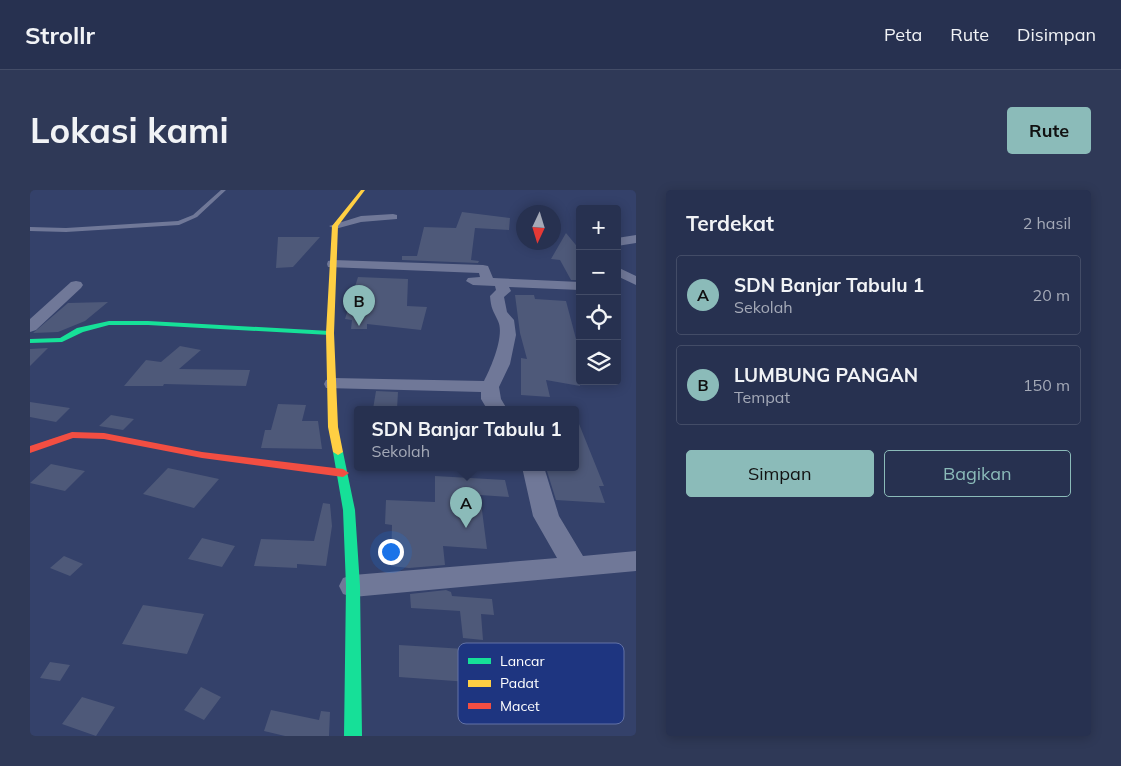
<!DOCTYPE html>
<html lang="id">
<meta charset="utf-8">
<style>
:root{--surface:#273150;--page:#2f3957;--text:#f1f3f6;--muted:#a4a9b7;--line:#434c67;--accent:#8bbbb9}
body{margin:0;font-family:Mulish,sans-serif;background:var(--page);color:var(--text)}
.controls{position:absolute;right:15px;top:15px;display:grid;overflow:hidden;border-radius:5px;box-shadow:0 2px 12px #0003}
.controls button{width:45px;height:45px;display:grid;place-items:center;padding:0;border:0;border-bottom:1px solid var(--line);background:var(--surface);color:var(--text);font:25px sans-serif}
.compass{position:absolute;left:486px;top:15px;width:45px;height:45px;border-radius:50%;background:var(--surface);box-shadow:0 2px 12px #0003;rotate:184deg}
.you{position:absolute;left:360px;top:361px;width:18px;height:18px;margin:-12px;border:4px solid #fff;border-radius:50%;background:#1a73e8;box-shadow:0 0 0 8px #1a73e833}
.badge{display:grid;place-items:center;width:32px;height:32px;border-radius:50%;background:var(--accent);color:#111;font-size:16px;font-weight:700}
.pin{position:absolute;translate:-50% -41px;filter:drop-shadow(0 1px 2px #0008)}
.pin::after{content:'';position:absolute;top:26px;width:18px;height:15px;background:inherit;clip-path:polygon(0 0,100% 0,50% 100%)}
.popup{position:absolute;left:324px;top:216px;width:225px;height:65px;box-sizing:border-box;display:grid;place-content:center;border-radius:5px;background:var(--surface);filter:drop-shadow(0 1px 4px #0005);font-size:16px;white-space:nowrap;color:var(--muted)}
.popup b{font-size:19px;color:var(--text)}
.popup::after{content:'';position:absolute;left:50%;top:100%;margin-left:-10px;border:10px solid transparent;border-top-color:var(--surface)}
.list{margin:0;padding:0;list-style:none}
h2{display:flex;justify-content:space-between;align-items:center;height:65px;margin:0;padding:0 20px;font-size:21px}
h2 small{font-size:16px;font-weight:400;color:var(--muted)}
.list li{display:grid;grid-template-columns:32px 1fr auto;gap:15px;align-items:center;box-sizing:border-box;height:80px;margin:0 10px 10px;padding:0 10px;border:1px solid var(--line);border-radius:5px}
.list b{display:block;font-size:19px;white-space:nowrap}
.list p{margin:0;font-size:16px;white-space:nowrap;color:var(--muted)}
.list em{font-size:16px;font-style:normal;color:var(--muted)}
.actions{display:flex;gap:10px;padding:15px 20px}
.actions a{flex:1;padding:11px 0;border:1px solid var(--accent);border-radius:5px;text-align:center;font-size:18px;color:var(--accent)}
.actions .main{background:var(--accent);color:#111}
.icon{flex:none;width:28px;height:28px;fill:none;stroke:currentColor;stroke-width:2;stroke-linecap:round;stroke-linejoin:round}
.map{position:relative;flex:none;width:606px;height:546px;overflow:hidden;border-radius:5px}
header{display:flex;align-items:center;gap:30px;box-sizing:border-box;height:70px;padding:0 25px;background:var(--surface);border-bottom:1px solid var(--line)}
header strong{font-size:24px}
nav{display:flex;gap:28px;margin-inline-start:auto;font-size:18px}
.intro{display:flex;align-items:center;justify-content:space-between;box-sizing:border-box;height:120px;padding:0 30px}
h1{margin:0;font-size:35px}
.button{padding:12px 22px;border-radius:5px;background:var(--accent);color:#111;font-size:18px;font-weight:700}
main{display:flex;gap:30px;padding:0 30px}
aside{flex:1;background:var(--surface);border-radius:5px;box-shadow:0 2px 12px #0003}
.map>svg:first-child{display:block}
.building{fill:#4e5979}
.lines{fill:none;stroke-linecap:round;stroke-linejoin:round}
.lane{fill:#707898;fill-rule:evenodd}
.street{fill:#707898;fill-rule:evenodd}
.fast{fill:#16e098;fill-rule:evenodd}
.slow{fill:#ffcf43;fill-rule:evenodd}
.jam{fill:#f24e42;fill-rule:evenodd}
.key{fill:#1e3580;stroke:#6272a6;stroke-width:1}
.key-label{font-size:14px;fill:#fff}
</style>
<header>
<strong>Strollr</strong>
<nav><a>Peta</a><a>Rute</a><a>Disimpan</a></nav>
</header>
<div class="intro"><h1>Lokasi kami</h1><a class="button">Rute</a></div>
<main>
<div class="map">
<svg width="606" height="546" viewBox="0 0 606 546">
<rect width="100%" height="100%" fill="#34416a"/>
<!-- building -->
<path class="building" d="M 432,22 L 480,28 L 479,40 L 445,38 L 441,70 L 449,71 L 448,73 L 372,70 L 372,66 L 387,66 L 394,37 L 426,38 Z
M 536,43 L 550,60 L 550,90 L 541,90 L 530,70 L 521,69 Z
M 248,47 L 290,47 L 263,77 L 246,78 Z
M 328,87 L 378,89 L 377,116 L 397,117 L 391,140 L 337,134 L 337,139 L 321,139 L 322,130 L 315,129 Z
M 485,105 L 504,105 L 505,109 L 536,111 L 550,164 L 550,196 L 516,190 L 520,207 L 491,205 L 491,168 L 497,169 L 490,143 Z
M 78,112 L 55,131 L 28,142 L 3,143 L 38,113 Z
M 150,156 L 171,160 L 149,179 L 220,180 L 216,196 L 134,194 L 133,196 L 94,196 L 116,170 L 131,172 Z
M 18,158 L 0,176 L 0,159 Z
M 346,201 L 368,202 L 367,219 L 343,219 Z
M 0,212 L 40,218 L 26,232 L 0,227 Z
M 248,214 L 276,215 L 272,231 L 288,231 L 292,259 L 231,258 L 235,240 L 241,240 Z
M 545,224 L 574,296 L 569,296 L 575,313 L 526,310 L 516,278 L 545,277 Z
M 81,225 L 104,229 L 93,240 L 69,236 Z
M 21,274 L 55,281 L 35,301 L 0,293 Z
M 138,278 L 189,289 L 164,318 L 113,304 Z
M 405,286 L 475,290 L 479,307 L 450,305 L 457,359 L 413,356 L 415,375 L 379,378 L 361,376 L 362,335 L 355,334 L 356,310 L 405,312 Z
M 293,313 L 300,314 L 302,336 L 296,376 L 267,374 L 267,378 L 224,376 L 231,349 L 284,351 Z
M 172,348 L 205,356 L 192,377 L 158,369 Z
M 34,366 L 53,374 L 40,386 L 20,378 Z
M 416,400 L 421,402 L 422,406 L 462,409 L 464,425 L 451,424 L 453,450 L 433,448 L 430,421 L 381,418 L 380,404 Z
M 113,415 L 174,424 L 157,464 L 92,454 Z
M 369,455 L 435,459 L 439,492 L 369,487 Z
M 20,472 L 40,475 L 30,491 L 10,488 Z
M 171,497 L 191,507 L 174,530 L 154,520 Z
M 52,507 L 85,517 L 66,546 L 32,534 Z
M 241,520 L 289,530 L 291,521 L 300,522 L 299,546 L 255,546 L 234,541 Z"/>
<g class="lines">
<!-- lane -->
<path class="lane" d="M 191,0 L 196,0 L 167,27 L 149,35 L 36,42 L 0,41 L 0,37 L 36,38 L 148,31 L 163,25 Z"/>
<!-- street -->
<path class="street" d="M 363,24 L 367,25 L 367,29 L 331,32 L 305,39 L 299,36 L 331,26 Z
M 606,45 L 606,53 L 587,56 L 587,48 Z
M 303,70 L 453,75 L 458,76 L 463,88 L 550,92 L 550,100 L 479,97 L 481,101 L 474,107 L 477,122 L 484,130 L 486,145 L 480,174 L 469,197 L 471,209 L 477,219 L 457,219 L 451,209 L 451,202 L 296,198 L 294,194 L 296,190 L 303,188 L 454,191 C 461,178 475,145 468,131 C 463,120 461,119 460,106 L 466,100 L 465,96 L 443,95 L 436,91 L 438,88 L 450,87 L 449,83 L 298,77 L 297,74 L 298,71 Z
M 587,77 L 606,86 L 606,95 L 587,86 Z
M 46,91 L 51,92 L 53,95 L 51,98 L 6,140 L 0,142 L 0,129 L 41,92 Z
M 492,277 L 514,277 L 529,326 L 553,366 L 606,361 L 606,381 L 323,407 L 313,404 L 309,396 L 313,388 L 323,385 L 527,368 L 503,326 Z"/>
<!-- fast -->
<path class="fast" d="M 79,131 L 118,131 L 300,141 L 304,143 L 300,145 L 118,135 L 79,135 L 53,142 L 32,152 L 0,153 L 0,149 L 30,148 L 47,138 Z
M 308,259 L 313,262 L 325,320 L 330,396 L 332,546 L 314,546 L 316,396 L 313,320 L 303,262 Z"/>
<!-- slow -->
<path class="slow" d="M 331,0 L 335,0 L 308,36 L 304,143 L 308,237 L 313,262 L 308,265 L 303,262 L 298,237 L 296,143 L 302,36 Z"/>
<!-- jam -->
<path class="jam" d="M 42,242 L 74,243 L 172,262 L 313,279 L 319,283 L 313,287 L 172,268 L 74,249 L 43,248 L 0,263 L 0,256 Z"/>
</g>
<!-- legend -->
<rect x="428" y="453" width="166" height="81" rx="8" class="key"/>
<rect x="438" y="468" width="23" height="6" fill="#16e098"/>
<rect x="438" y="490" width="23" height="7" fill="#ffcf43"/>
<rect x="438" y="513" width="23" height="6" fill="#f24e42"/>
<g class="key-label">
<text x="470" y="476">Lancar</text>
<text x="470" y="498">Padat</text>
<text x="470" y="521">Macet</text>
</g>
</svg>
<div class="controls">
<button>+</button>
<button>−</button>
<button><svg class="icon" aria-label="locate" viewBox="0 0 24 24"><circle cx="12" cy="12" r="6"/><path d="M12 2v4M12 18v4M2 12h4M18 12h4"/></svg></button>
<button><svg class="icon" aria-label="layers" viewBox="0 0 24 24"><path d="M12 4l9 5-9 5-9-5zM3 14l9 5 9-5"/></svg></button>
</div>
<svg class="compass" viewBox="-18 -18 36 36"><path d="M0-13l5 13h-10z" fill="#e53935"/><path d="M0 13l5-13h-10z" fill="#a4a9b7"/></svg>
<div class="you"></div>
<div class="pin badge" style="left:436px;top:338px">A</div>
<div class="popup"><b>SDN Banjar Tabulu 1</b>Sekolah</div>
<div class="pin badge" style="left:329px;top:136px">B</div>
</div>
<aside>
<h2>Terdekat<small>2 hasil</small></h2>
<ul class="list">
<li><span class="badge">A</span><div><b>SDN Banjar Tabulu 1</b><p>Sekolah</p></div><em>20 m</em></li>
<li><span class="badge">B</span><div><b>LUMBUNG PANGAN</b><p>Tempat</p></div><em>150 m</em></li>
</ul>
<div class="actions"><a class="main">Simpan</a><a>Bagikan</a></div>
</aside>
</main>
